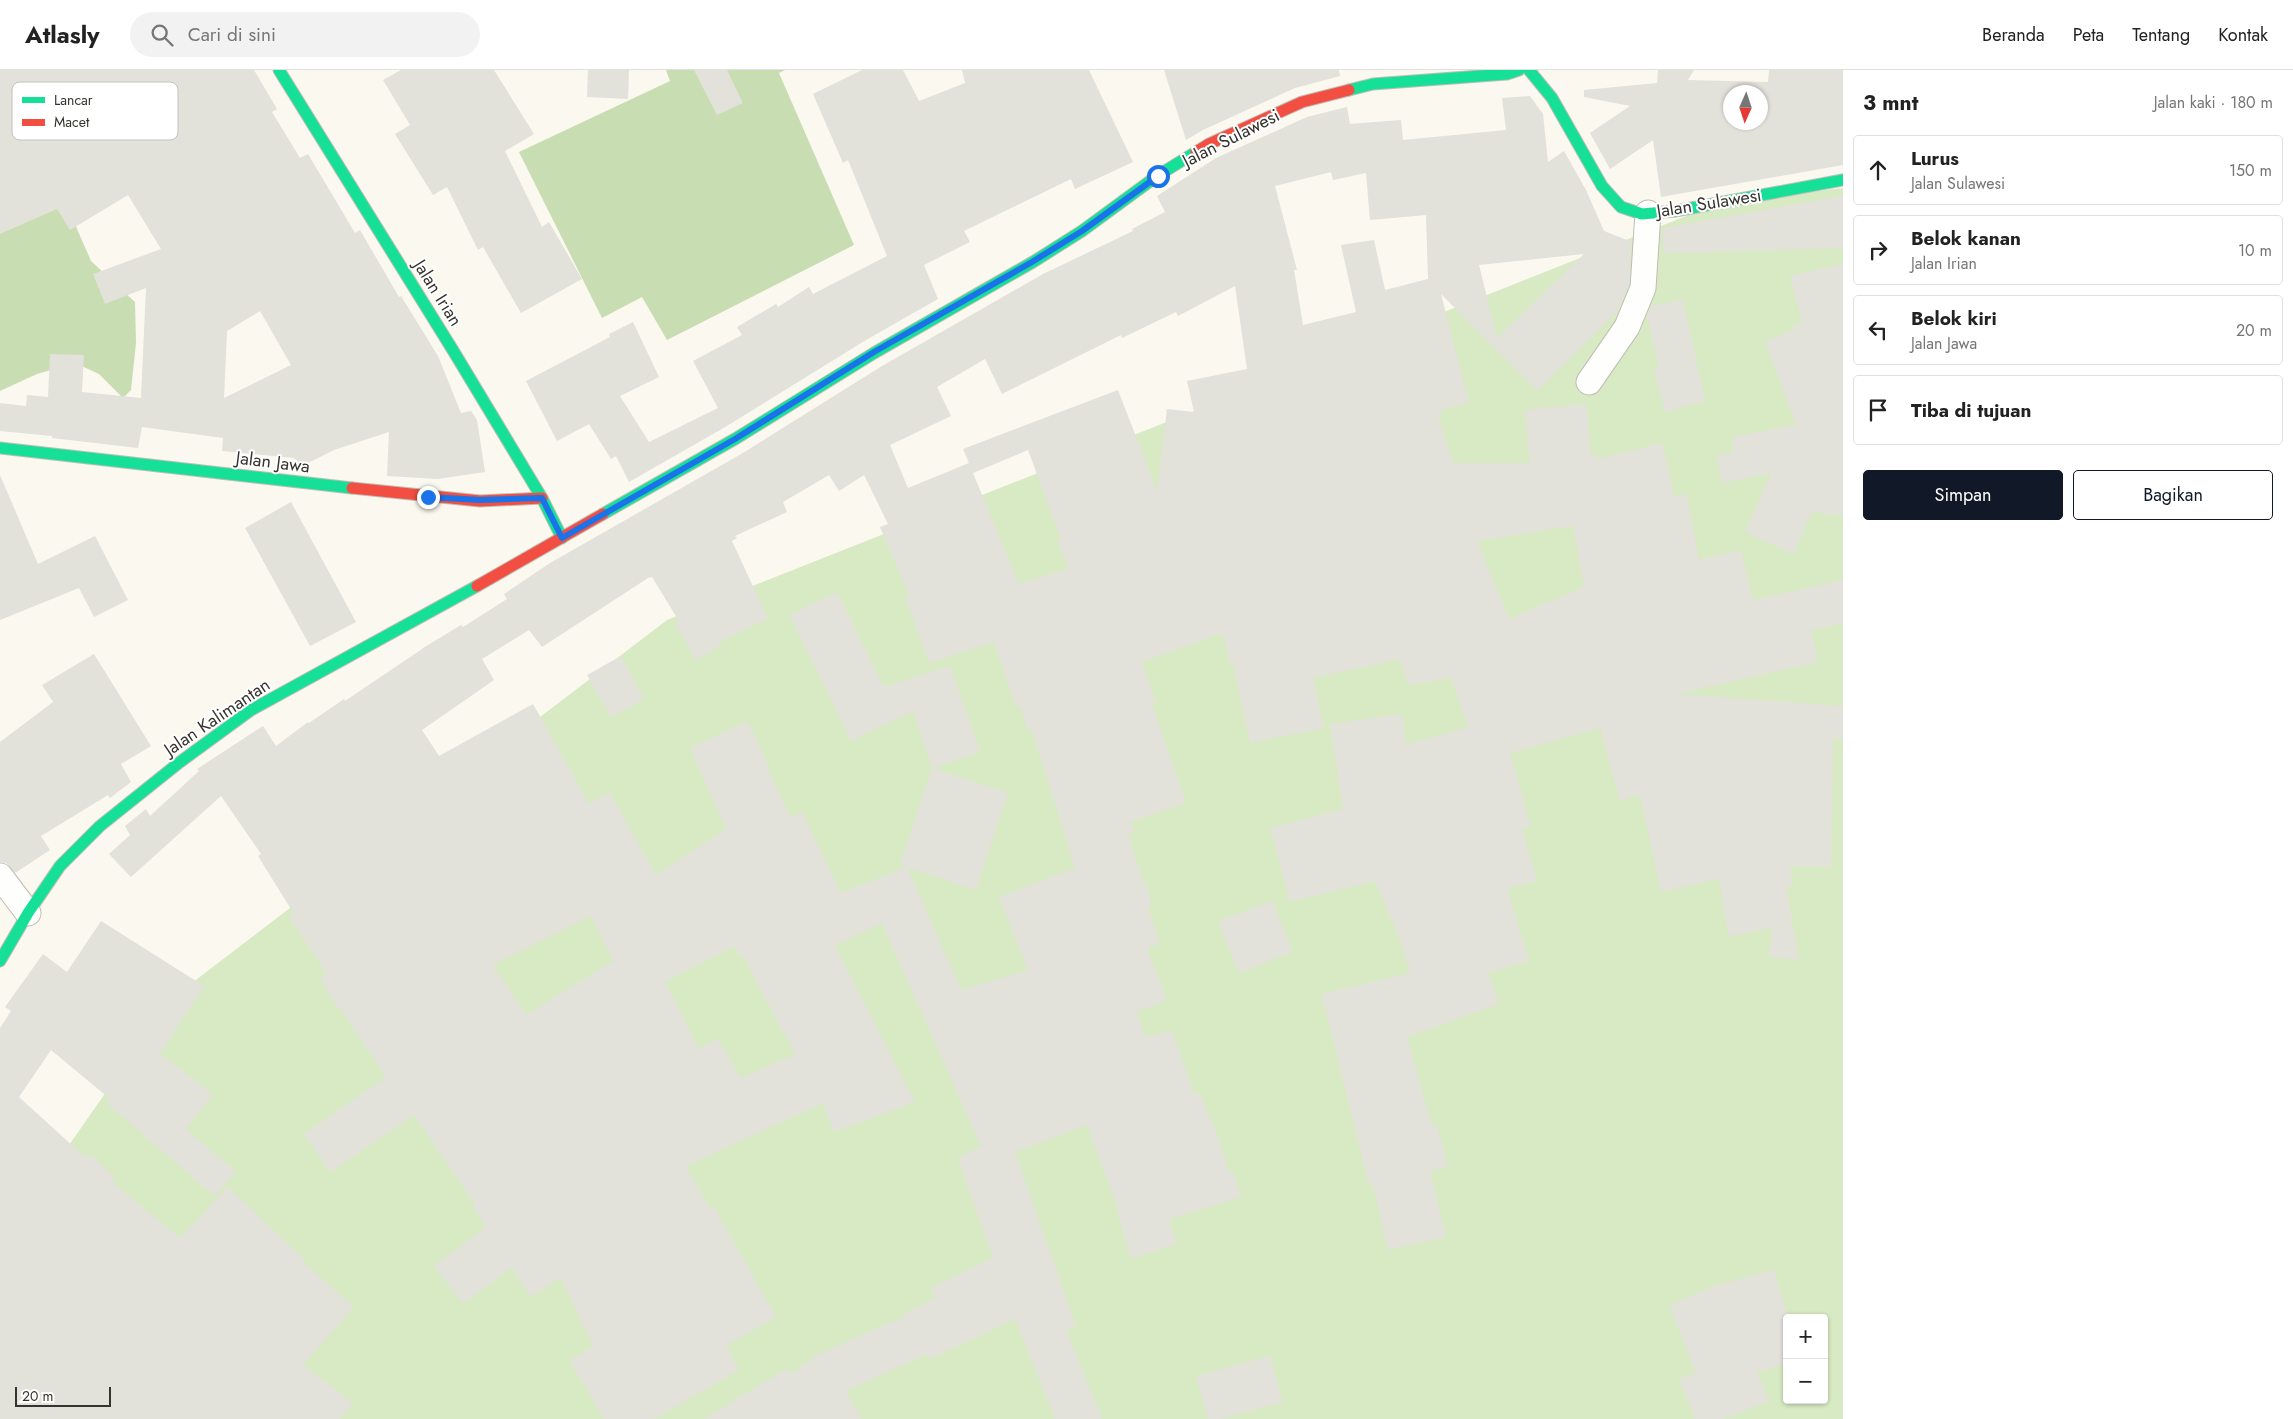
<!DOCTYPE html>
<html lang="id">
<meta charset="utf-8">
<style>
:root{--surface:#fff;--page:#f2f2f2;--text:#222;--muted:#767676;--line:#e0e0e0;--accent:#111827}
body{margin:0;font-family:Jost,sans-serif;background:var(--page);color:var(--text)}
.controls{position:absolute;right:15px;bottom:15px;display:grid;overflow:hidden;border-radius:5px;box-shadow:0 1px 4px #0004}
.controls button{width:45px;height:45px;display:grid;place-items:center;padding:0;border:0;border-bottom:1px solid var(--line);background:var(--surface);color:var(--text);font:25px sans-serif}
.compass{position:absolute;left:1723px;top:15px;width:45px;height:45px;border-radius:50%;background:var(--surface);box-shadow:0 1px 4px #0004;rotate:183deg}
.scale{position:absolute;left:15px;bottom:12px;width:96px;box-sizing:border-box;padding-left:5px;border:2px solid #35332d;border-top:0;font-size:14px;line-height:18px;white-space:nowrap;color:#35332d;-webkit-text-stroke:4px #fff;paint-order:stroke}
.stop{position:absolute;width:15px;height:15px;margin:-11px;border:4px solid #1a73e8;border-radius:50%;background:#fff}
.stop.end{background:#1a73e8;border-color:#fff;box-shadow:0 1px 5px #0008}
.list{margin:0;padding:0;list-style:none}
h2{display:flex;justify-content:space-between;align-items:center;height:65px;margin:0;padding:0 20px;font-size:21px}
h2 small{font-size:16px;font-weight:400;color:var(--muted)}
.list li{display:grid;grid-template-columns:32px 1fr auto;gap:15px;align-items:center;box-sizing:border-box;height:70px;margin:0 10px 10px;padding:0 10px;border:1px solid var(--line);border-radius:5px}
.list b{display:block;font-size:19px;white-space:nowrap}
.list p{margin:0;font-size:16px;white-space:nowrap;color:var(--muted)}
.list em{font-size:16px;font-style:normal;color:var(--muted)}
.actions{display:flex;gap:10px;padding:15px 20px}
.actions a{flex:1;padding:11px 0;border:1px solid var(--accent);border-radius:5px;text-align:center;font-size:18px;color:var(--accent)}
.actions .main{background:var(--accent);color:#fff}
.icon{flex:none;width:28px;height:28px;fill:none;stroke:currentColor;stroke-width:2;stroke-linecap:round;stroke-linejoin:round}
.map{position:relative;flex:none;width:1843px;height:1349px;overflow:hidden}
header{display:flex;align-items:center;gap:30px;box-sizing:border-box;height:70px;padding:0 25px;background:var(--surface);border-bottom:1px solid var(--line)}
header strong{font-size:24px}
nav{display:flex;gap:28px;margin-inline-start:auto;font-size:18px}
.search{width:350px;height:45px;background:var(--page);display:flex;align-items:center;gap:12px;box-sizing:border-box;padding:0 18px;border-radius:28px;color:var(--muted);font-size:19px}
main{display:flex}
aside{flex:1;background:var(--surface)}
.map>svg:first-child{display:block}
.green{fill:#d7eac3;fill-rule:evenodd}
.forest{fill:#c9ddb2}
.building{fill:#e2e1da;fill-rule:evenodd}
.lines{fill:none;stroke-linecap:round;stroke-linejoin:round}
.street-casing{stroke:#bfbdb6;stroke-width:27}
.fast-casing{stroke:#bfbdb6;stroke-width:13}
.jam-casing{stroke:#bfbdb6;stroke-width:13}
.street{stroke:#fefefd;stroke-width:25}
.fast{stroke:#16e098;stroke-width:11}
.jam{stroke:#f24e42;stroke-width:11}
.route{stroke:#1a73e8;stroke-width:6}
.labels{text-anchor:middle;stroke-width:4;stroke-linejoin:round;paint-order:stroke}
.street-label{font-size:18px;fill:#35332d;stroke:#fff}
.key{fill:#fff;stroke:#c2c2c0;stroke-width:1}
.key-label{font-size:14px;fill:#35332d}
</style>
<header>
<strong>Atlasly</strong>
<div class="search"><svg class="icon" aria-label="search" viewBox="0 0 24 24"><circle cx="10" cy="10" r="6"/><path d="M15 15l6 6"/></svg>Cari di sini</div>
<nav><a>Beranda</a><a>Peta</a><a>Tentang</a><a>Kontak</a></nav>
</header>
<main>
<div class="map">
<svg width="1843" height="1349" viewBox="0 0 1843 1349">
<rect width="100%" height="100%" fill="#faf8ef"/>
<!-- green -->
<path class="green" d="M 1843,118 L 1843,1349 L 0,1349 L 0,1174 L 171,929 L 667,550 L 1719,133 ZM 1787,1248 L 1824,1248 L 1824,1330 L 1787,1330 Z"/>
<!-- forest -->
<path class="forest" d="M 666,0 L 785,0 L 779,3 L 854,175 L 667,270 L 642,227 L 602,248 L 519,82 L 670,11 Z
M 64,129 L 91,191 L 135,232 L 136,273 L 131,320 L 123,328 L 99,304 L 75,293 L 37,304 L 0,321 L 0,140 Z"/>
<!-- building -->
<path class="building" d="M 0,0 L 254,0 L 277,39 L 272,42 L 300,88 L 308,84 L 355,163 L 360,160 L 399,227 L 401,226 L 438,286 L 461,343 L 471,341 L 477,350 L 485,402 L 438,409 L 387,406 L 389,362 L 334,380 L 300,397 L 294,388 L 222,381 L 223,368 L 142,357 L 138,378 L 52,368 L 52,366 L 0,361 L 0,333 L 26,336 L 27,325 L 48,327 L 50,284 L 84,285 L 82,322 L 141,328 L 146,218 L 105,234 L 93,204 L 161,179 L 128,125 L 70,160 L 57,139 L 0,164 ZM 260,241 L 291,295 L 224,328 L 227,261 Z
M 401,0 L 494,0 L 534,64 L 505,81 L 542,157 L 549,152 L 582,209 L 521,243 L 483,177 L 478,180 L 447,117 L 433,125 L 395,64 L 410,55 L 383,10 Z
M 588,0 L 629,0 L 628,29 L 587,27 Z
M 694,0 L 727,0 L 743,33 L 717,45 Z
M 862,0 L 903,0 L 919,31 L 965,13 L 962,0 L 1089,0 L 1133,92 L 1075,119 L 1071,109 L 964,161 L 970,172 L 924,195 L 938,229 L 866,270 L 727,356 L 629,412 L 616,386 L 611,389 L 589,354 L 557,371 L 526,311 L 610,267 L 609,264 L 633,252 L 659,307 L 620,326 L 649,372 L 718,338 L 693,291 L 742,265 L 737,257 L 776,234 L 778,237 L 809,217 L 813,224 L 887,186 L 848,90 L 843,93 L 813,24 Z
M 1164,0 L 1339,0 L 1340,6 L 1295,18 L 1203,60 L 1186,70 Z
M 1658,0 L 1694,0 L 1688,10 L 1768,12 L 1769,0 L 1843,0 L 1843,95 L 1661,127 L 1653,70 L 1610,99 L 1590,63 L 1630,36 L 1584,27 L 1584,20 L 1657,13 ZM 1730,22 L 1760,22 L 1760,52 L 1730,52 Z
M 1530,26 L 1543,44 L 1548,92 L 1564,81 L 1586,120 L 1604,161 L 1632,172 L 1629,215 L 1617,242 L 1537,321 L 1441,224 L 1469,333 L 1441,340 L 1442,345 L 1438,346 L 1453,393 L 1530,393 L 1525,340 L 1586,334 L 1591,385 L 1597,384 L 1598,389 L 1662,373 L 1674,426 L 1687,424 L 1699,490 L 1741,480 L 1753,530 L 1843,510 L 1843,553 L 1811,560 L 1818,592 L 1677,624 L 1843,636 L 1843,669 L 1833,668 L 1831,796 L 1790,796 L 1793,816 L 1786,817 L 1799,890 L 1769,887 L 1772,858 L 1728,866 L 1719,809 L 1661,822 L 1640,725 L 1620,731 L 1600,658 L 1510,683 L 1531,757 L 1522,759 L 1537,811 L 1507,818 L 1529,891 L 1488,903 L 1499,934 L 1407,967 L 1432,1056 L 1437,1055 L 1448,1097 L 1430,1101 L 1446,1167 L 1388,1180 L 1373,1115 L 1369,1116 L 1322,924 L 1410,903 L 1401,872 L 1375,811 L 1290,832 L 1270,758 L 1343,739 L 1330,654 L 1402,644 L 1406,675 L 1468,657 L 1451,608 L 1409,615 L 1399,589 L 1313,608 L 1324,658 L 1250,673 L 1233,592 L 1230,593 L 1222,563 L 1142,592 L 1156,633 L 1152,634 L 1186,733 L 1131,751 L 1134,762 L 1128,764 L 1143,812 L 1146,812 L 1152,836 L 1148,837 L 1160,874 L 1147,878 L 1167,930 L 1137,942 L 1145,967 L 1172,961 L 1195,1025 L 1200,1023 L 1213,1057 L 1215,1057 L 1229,1102 L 1233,1101 L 1241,1127 L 1169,1149 L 1177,1174 L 1131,1189 L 1117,1142 L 1119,1141 L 1087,1055 L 1015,1082 L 1076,1257 L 1066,1260 L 1102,1349 L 1055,1349 L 1015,1249 L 930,1289 L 927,1284 L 845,1321 L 862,1349 L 704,1349 L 788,1298 L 792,1304 L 816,1285 L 906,1246 L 905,1243 L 936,1228 L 931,1218 L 993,1188 L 958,1088 L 981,1076 L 882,853 L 835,876 L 915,1032 L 834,1062 L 823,1033 L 686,1096 L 711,1140 L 714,1137 L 776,1247 L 726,1276 L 739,1300 L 654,1349 L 604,1349 L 569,1290 L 593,1276 L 561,1208 L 530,1227 L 512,1197 L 463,1234 L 434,1196 L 486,1157 L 472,1135 L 475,1134 L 414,1045 L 330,1102 L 304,1064 L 386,1007 L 340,938 L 338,939 L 320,908 L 327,904 L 289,847 L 294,844 L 258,786 L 261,784 L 221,726 L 131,807 L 109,784 L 130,765 L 125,756 L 146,739 L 150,746 L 199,701 L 197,699 L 263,656 L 276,676 L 308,652 L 309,653 L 344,629 L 345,631 L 428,575 L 461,555 L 463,557 L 507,529 L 504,524 L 550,493 L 743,383 L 882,296 L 1043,204 L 1133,161 L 1132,159 L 1165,142 L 1157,126 L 1216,88 L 1307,47 L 1347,37 L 1350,54 L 1401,50 L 1403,70 L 1506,60 L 1502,28 ZM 1331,102 L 1333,110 L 1366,103 L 1370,150 L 1426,145 L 1428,209 L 1385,220 L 1374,170 L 1341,175 L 1356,242 L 1303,255 L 1294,200 L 1297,200 L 1275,116 ZM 1584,184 L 1497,268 L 1479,195 ZM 1235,216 L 1247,299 L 1187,311 L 1194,342 L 1167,339 L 1157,421 L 1118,320 L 963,379 L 969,393 L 908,418 L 890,375 L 951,346 L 937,317 L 985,289 L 1002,324 L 1121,265 L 1122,268 L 1176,242 L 1178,246 ZM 1028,380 L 1061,470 L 1058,471 L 1068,499 L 1019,514 L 973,403 ZM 829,405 L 839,421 L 864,405 L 888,454 L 880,457 L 909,525 L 905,526 L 929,593 L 994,572 L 1016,637 L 1020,636 L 1029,663 L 1031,657 L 1075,798 L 999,827 L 1028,900 L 961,920 L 907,797 L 841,823 L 802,742 L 790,747 L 768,700 L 770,699 L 748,651 L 690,678 L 726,759 L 656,805 L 609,722 L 589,734 L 533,634 L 439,686 L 422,660 L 494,610 L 482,589 L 529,560 L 542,577 L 648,508 L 652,507 L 679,551 L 675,553 L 696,590 L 722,575 L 720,571 L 768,549 L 732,471 L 737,468 L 735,466 L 787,442 L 783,432 ZM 1573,456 L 1584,517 L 1509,549 L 1477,471 ZM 591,846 L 613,891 L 526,945 L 493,895 ZM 734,876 L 741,887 L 743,886 L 795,984 L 741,1008 L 718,968 L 699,979 L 665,912 Z
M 1843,126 L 1843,178 L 1663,183 L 1662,158 Z
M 1843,194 L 1843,445 L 1812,442 L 1793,484 L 1745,462 L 1771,403 L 1722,413 L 1717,385 L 1733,383 L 1733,367 L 1796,355 L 1765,271 L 1794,260 L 1792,257 L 1802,253 L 1790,206 Z
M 1683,229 L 1705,331 L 1665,342 L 1654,299 L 1659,298 L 1647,245 L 1651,236 Z
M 0,405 L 38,494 L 95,466 L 128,530 L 94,547 L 79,518 L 0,550 Z
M 291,432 L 356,552 L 310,576 L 245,458 Z
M 837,522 L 884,617 L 950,596 L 980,682 L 932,698 L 913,641 L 851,671 L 790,545 Z
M 94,584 L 151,676 L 121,694 L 131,712 L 110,728 L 108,725 L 41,766 L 50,780 L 15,803 L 6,793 L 0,792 L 0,672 L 53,632 L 42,615 Z
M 621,586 L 644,629 L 611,647 L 587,605 Z
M 932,698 L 1008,723 L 976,820 L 900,795 Z
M 1273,831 L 1292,882 L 1239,903 L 1218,851 Z
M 101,851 L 204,916 L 160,984 L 213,1024 L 186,1059 L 236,1102 L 215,1126 L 106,1033 L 110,1029 L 51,980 L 19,1027 L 86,1088 L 90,1084 L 116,1108 L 112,1112 L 180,1168 L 228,1117 L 306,1191 L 304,1193 L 354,1237 L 303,1295 L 353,1333 L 340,1349 L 0,1349 L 0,958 L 11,941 L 5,937 L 43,884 L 67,902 Z
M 1774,1200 L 1788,1248 L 1787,1294 L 1757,1302 L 1769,1331 L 1723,1349 L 1695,1349 L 1679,1309 L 1696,1303 L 1669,1235 L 1717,1215 Z
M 1270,1286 L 1283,1332 L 1221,1349 L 1208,1349 L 1196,1306 Z"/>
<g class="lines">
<!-- street casing -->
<g class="street-casing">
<path id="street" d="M 1589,312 L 1627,257 L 1643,218 L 1648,143
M 0,806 L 28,843"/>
</g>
<!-- fast casing -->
<g class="fast-casing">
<path id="fast" d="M 279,0 L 454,282 L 542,428 L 562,468
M 1529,0 L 1552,28 L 1602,116 L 1621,137 L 1642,144 L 1675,141 L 1843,110
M 1349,20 L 1373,14 L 1507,4 L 1519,0
M 0,378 L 352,418
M 603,444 L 735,369 L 874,283 L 1033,192 L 1082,161 L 1157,106 L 1196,82
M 0,891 L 28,843 L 60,796 L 100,756 L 180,692 L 251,640 L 477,516"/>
</g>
<!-- jam casing -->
<g class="jam-casing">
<path id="jam" d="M 1196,82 L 1209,74 L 1302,32 L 1349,20
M 352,418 L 480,431 L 542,428
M 477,516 L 603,444"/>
</g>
<!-- street -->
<use href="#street" class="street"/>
<!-- fast -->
<use href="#fast" class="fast"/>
<!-- jam -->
<use href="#jam" class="jam"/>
</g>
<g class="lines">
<!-- route -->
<path class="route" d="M 428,427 L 480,430 L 542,428 L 562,468 L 735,369 L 874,282 L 1032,192 L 1082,161 L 1158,106"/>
</g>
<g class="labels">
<!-- street labels -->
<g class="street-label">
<text transform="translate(1231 68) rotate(-27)" y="6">Jalan Sulawesi</text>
<text transform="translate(1709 133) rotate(-9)" y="6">Jalan Sulawesi</text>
<text transform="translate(438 223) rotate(58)" y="6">Jalan Irian</text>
<text transform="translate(273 392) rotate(7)" y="6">Jalan Jawa</text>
<text transform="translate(217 647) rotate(-34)" y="6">Jalan Kalimantan</text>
</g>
</g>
<!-- legend -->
<rect x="12" y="12" width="166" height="58" rx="8" class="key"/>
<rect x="22" y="27" width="23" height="6" fill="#16e098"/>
<rect x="22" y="49" width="23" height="7" fill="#f24e42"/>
<g class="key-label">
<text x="54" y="35">Lancar</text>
<text x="54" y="57">Macet</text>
</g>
</svg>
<div class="controls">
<button>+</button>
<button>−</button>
</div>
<svg class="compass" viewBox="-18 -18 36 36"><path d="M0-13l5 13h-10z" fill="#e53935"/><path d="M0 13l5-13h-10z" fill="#767676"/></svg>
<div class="scale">20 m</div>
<div class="stop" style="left:1158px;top:106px"></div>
<div class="stop end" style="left:428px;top:427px"></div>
</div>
<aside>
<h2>3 mnt<small>Jalan kaki · 180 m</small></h2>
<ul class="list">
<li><svg class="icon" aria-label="ahead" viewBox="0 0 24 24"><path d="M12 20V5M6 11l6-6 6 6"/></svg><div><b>Lurus</b><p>Jalan Sulawesi</p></div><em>150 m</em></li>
<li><svg class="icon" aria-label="right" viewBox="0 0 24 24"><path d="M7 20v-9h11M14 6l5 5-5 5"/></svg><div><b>Belok kanan</b><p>Jalan Irian</p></div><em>10 m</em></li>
<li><svg class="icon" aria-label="left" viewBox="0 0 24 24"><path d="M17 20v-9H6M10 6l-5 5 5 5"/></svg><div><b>Belok kiri</b><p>Jalan Jawa</p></div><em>20 m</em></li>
<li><svg class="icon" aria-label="arrive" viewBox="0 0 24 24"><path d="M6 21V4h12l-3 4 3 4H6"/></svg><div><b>Tiba di tujuan</b></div></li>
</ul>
<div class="actions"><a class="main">Simpan</a><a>Bagikan</a></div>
</aside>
</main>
